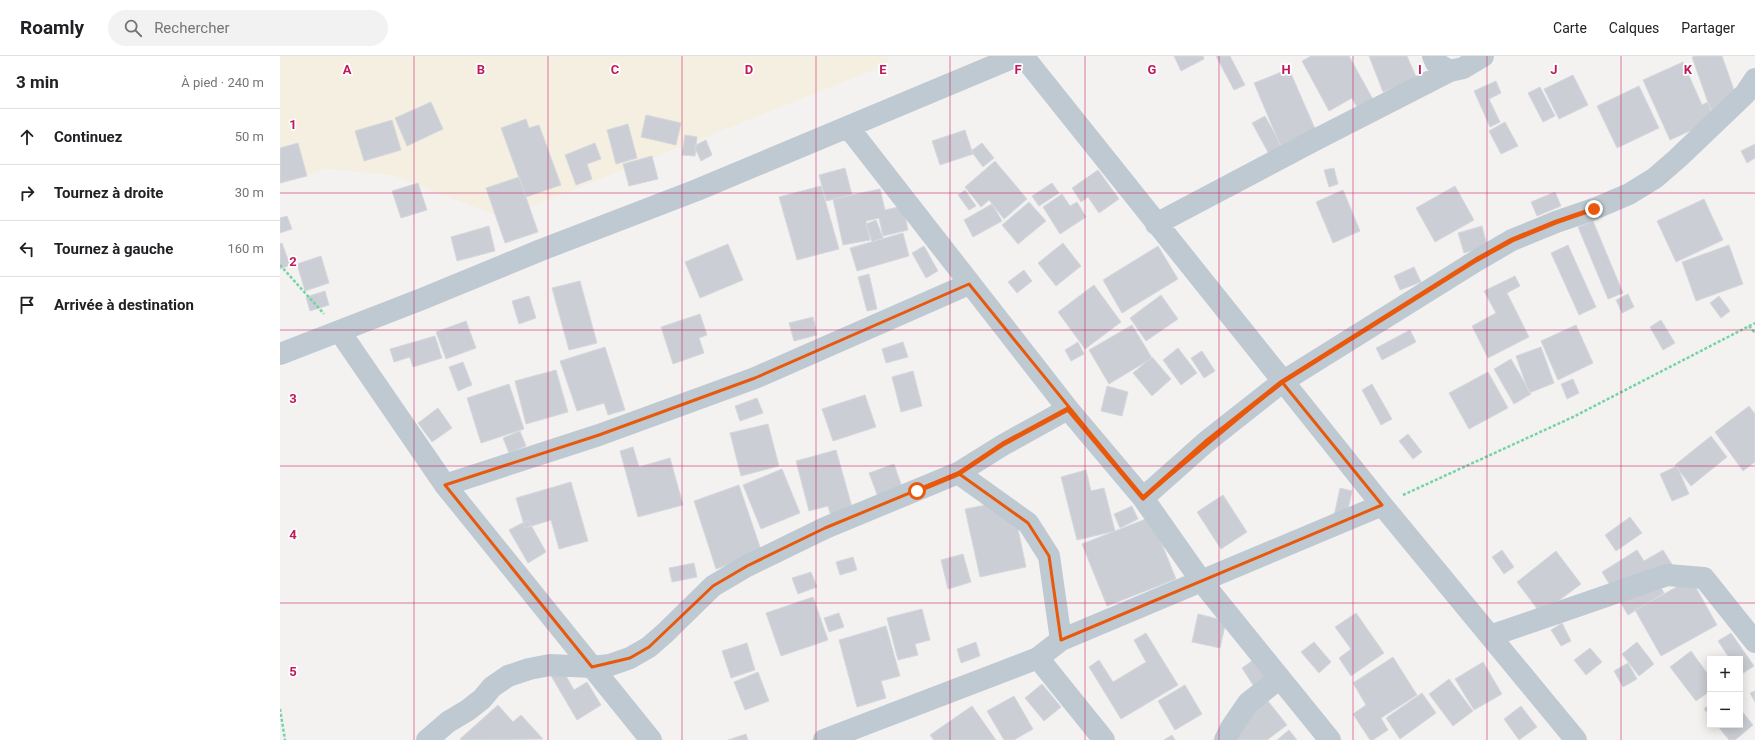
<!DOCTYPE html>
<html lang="fr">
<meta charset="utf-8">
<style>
:root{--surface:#fff;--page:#f2f2f2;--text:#202124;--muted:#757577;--line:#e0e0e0}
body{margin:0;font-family:Roboto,sans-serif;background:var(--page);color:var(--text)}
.controls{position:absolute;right:12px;bottom:12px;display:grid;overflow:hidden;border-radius:0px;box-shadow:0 2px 10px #0003}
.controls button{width:36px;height:36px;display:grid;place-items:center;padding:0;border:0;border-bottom:1px solid var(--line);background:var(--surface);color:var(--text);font:20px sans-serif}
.stop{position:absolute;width:12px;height:12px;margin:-9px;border:3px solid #ea580c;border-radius:50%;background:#fff}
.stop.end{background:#ea580c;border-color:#fff;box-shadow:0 1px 4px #0008}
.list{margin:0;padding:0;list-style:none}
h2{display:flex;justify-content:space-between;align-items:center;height:52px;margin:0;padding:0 16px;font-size:17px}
h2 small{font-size:13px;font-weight:400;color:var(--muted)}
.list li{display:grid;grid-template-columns:26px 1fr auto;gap:12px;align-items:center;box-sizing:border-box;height:56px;padding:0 16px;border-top:1px solid var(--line)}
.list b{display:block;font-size:15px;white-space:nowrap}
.list em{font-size:13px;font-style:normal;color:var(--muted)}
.icon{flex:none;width:22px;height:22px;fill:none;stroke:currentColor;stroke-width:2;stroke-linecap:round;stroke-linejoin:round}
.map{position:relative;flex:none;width:1475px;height:684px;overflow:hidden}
header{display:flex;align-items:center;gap:24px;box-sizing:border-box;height:56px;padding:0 20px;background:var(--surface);border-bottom:1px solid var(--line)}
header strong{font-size:19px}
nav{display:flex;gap:22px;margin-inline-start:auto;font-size:14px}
.search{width:280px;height:36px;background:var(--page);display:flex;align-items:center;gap:10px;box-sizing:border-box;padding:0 14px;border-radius:22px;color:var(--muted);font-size:15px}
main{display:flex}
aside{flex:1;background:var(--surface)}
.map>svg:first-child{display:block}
.sand{fill:#f5efe2}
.building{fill:#cbced4;stroke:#d5d8dd}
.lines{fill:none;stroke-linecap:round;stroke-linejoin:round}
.path{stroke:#73d5a3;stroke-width:2.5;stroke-dasharray:3 2;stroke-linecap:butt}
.minor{stroke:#bec9d2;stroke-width:22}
.route{stroke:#ea580c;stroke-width:5}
.marked{fill:none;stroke:#e8590c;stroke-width:3;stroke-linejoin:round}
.grid{fill:none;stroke:#c2185b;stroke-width:1;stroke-opacity:0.55}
.grid-label{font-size:13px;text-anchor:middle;font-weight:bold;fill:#c2185b;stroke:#fff;stroke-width:3.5;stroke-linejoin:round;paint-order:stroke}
</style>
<header>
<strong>Roamly</strong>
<div class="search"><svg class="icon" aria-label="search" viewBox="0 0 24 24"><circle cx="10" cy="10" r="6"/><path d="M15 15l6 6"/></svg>Rechercher</div>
<nav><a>Carte</a><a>Calques</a><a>Partager</a></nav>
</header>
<main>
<aside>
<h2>3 min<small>À pied · 240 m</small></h2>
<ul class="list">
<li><svg class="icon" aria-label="ahead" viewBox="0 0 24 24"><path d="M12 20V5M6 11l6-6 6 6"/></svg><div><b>Continuez</b></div><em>50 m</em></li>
<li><svg class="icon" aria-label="right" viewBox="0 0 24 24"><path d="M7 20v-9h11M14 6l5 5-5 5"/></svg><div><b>Tournez à droite</b></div><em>30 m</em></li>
<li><svg class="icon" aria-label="left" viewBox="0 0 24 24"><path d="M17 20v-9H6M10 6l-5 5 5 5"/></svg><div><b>Tournez à gauche</b></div><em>160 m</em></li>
<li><svg class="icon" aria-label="arrive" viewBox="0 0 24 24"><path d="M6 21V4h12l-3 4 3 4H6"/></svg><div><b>Arrivée à destination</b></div></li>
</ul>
</aside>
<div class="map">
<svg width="1475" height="684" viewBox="0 0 1475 684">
<rect width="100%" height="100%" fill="#f4f1f1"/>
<!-- sand -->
<path class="sand" d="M 0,0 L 610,0 L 606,9 L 223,162 L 112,119 L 46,113 L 0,129 Z"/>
<!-- building -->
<path class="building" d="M 894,0 L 923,0 L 924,3 L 901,15 Z
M 936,0 L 950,0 L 965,29 L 954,34 Z
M 1031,0 L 1069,0 L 1095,47 L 1079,55 L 1072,42 L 1049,55 L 1022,5 Z
M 1089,0 L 1127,0 L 1137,23 L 1103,36 Z
M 1415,0 L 1442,0 L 1459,48 L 1432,58 L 1412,1 Z
M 1403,6 L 1422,49 L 1428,46 L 1436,63 L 1390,84 L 1363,24 Z
M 1009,13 L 1036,75 L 1001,91 L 974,27 Z
M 1293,19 L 1308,49 L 1279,63 L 1264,33 Z
M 1216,25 L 1221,37 L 1209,43 L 1220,66 L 1210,71 L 1194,35 Z
M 1359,30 L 1379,72 L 1337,92 L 1317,50 Z
M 1260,31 L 1275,60 L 1263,66 L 1248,37 Z
M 151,46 L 163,73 L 127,90 L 115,62 Z
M 366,59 L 401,67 L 396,89 L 361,81 Z
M 985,60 L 1002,91 L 989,98 L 972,67 Z
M 246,63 L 249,72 L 259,69 L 281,129 L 246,141 L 221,72 Z
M 112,64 L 121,94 L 84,105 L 75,75 Z
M 1225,66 L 1238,90 L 1221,98 L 1209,75 Z
M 348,68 L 357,102 L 336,108 L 327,74 Z
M 685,74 L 693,98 L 660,109 L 652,85 Z
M 405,79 L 417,81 L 415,100 L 402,99 Z
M 426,84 L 432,99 L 421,105 L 414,90 Z
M 18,87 L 27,120 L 0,127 L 0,92 Z
M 315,87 L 321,103 L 307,108 L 312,123 L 296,129 L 285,99 Z
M 702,87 L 714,102 L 703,111 L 691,95 Z
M 1475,88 L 1475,102 L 1467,107 L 1461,95 Z
M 372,100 L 378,123 L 349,130 L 343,108 Z
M 715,105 L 747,143 L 724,163 L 709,144 L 701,151 L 685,131 Z
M 565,112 L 572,139 L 546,145 L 539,119 Z
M 1054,112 L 1058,128 L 1049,131 L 1044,114 Z
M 818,114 L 839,143 L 819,157 L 808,141 L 801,146 L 792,132 Z
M 239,121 L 258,176 L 225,187 L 206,132 Z
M 138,127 L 147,154 L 121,162 L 112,135 Z
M 772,127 L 779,137 L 759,150 L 752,140 Z
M 541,130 L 559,193 L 517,204 L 499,141 Z
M 1175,130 L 1194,164 L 1155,186 L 1136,152 Z
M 600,133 L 605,154 L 623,150 L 628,174 L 603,180 L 599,162 L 586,165 L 590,184 L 563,189 L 553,143 Z
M 685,134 L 696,150 L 689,154 L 678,139 Z
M 1063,134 L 1080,175 L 1053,187 L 1036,146 Z
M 1275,136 L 1281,150 L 1257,160 L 1251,146 Z
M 782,138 L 790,150 L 797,146 L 806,161 L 780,178 L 763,151 Z
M 1424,143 L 1443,184 L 1396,206 L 1377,165 Z
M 749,146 L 766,165 L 738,188 L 722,169 Z
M 712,148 L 722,165 L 693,181 L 684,164 Z
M 7,160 L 12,173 L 0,177 L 0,162 Z
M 596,164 L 603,182 L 592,186 L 586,168 Z
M 1313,165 L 1343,237 L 1328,243 L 1298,171 Z
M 209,170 L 215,195 L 177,205 L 171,181 Z
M 1202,170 L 1207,190 L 1184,197 L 1178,177 Z
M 623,177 L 629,200 L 577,215 L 570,192 Z
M 2,187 L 10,209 L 0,213 L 0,188 Z
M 783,187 L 801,210 L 776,230 L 758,207 Z
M 448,188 L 463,224 L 420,242 L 405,206 Z
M 1288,189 L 1316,251 L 1299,259 L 1271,197 Z
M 1449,189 L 1463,228 L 1416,245 L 1402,206 Z
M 644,190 L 658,215 L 646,222 L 632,197 Z
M 878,190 L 898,223 L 842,257 L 823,224 Z
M 41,200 L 49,227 L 25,235 L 17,208 Z
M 1134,211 L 1141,226 L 1120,234 L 1114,220 Z
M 744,214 L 752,225 L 737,237 L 728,226 Z
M 589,218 L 597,253 L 587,255 L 578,221 Z
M 1235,220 L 1240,230 L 1227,237 L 1249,281 L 1208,302 L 1192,270 L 1216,257 L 1204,235 Z
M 300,225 L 317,287 L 289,294 L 272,232 Z
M 814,229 L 841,266 L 805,293 L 778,256 Z
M 45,235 L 49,249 L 30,255 L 26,241 Z
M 1348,238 L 1354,251 L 1342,257 L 1336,244 Z
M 881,239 L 898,263 L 866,285 L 850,262 Z
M 249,240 L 256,262 L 239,268 L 232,245 Z
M 1439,240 L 1450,255 L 1441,262 L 1430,247 Z
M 420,258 L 427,279 L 419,282 L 424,297 L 393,308 L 381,271 Z
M 533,261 L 537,279 L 514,285 L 509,267 Z
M 1381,264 L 1395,287 L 1383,294 L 1370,271 Z
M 186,265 L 196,292 L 166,303 L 156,276 Z
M 852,269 L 872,302 L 829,328 L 809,294 Z
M 1296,269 L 1313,307 L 1278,324 L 1261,285 Z
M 1130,274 L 1136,286 L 1102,304 L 1096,292 Z
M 155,280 L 162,302 L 133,311 L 130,301 L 114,306 L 110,293 Z
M 623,286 L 628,301 L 606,307 L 602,293 Z
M 798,286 L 804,298 L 791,305 L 785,294 Z
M 325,291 L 345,354 L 328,359 L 324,347 L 297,355 L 280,305 Z
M 1261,291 L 1274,327 L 1249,337 L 1236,300 Z
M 898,292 L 917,317 L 901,329 L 883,304 Z
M 922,295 L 935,315 L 924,322 L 911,302 Z
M 872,301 L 891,323 L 872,340 L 853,317 Z
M 1231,303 L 1251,338 L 1234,348 L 1214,313 Z
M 183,306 L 192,329 L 178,335 L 169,311 Z
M 276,314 L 288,356 L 246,368 L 235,325 Z
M 633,315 L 642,350 L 621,356 L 612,321 Z
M 1208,316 L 1228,352 L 1189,373 L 1169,337 Z
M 1293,323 L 1299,337 L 1287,343 L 1281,328 Z
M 229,328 L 244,373 L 201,387 L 187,342 Z
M 1092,328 L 1112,363 L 1101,369 L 1082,334 Z
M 827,330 L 848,336 L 842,360 L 821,355 Z
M 585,339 L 596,371 L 553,385 L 542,353 Z
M 477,342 L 483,357 L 460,365 L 455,350 Z
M 1469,350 L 1475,358 L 1475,406 L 1463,415 L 1435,376 Z
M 158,352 L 172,372 L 152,386 L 138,367 Z
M 488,368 L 499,410 L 461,420 L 450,377 Z
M 240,375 L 246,390 L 229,397 L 223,382 Z
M 1128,378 L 1142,396 L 1133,403 L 1119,385 Z
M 1431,380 L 1447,401 L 1411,430 L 1395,409 Z
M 353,391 L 359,411 L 390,402 L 403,449 L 358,461 L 340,395 Z
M 556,394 L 574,458 L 552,464 L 548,450 L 529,455 L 516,405 Z
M 614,408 L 624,437 L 600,446 L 589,417 Z
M 1397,410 L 1409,438 L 1392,445 L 1380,418 Z
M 502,413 L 520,457 L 481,473 L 463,429 Z
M 806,414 L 811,435 L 824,432 L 835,475 L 797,484 L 781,421 Z
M 291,426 L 308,485 L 279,493 L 271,464 L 245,472 L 236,442 Z
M 459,429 L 482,497 L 436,513 L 414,445 Z
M 1060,432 L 1072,435 L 1066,463 L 1054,460 Z
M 943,439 L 967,476 L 941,493 L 917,456 Z
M 732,444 L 746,511 L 700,521 L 685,453 Z
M 852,450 L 858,463 L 840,472 L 834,458 Z
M 871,461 L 896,523 L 827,550 L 802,488 Z
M 1350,461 L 1362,477 L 1336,495 L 1325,479 Z
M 248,464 L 266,496 L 248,507 L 229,474 Z
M 1222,494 L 1234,511 L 1224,518 L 1212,501 Z
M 1357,494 L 1364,505 L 1383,494 L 1393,510 L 1375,521 L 1384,537 L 1348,559 L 1322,516 Z
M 1276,495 L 1301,528 L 1261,558 L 1237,526 Z
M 683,498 L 691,526 L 668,533 L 661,504 Z
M 573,501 L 577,514 L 560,519 L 556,506 Z
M 414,507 L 417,521 L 392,526 L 389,512 Z
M 531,516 L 537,531 L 518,538 L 512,522 Z
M 1411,523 L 1437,569 L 1381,600 L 1355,554 Z
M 533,541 L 548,584 L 501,600 L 486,557 Z
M 642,553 L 650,584 L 635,588 L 638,599 L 618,604 L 607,562 Z
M 559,557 L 564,571 L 549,576 L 544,562 Z
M 1076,557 L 1104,597 L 1071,620 L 1059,602 L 1071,593 L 1055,571 Z
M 918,558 L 946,565 L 940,592 L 912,586 Z
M 1282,567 L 1291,585 L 1281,590 L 1271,574 Z
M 606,570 L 620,620 L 601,625 L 606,642 L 577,651 L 559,584 Z
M 866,577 L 898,629 L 841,663 L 809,611 L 819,604 L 833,626 L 866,606 L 854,584 Z
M 1451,577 L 1474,610 L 1460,619 L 1460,603 L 1450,603 L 1438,585 Z
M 696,586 L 700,600 L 681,607 L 677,593 Z
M 1034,586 L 1051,606 L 1039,617 L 1021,596 Z
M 1357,586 L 1374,608 L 1359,620 L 1342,598 Z
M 467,587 L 475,614 L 451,622 L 442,595 Z
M 1310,592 L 1322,606 L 1306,619 L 1294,604 Z
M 1411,595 L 1430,621 L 1430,635 L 1416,645 L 1390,611 Z
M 1113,601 L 1137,639 L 1101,662 L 1108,674 L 1093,684 L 1090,684 L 1073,658 L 1086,649 L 1073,627 Z
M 976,602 L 989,622 L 975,632 L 962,612 Z
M 1203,606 L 1222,638 L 1194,654 L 1175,623 Z
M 1348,607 L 1357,623 L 1343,631 L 1334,615 Z
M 281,611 L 294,634 L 307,626 L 321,649 L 297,664 L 270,618 Z
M 478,616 L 489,645 L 465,654 L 454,626 Z
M 1169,623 L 1193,655 L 1173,670 L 1149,638 Z
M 762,628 L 781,651 L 764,665 L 745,642 Z
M 905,629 L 922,658 L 895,674 L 878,645 Z
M 1475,635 L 1475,646 L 1470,637 Z
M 1142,637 L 1156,657 L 1120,683 L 1106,662 Z
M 734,640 L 753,673 L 734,684 L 724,684 L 707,655 Z
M 984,640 L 1007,669 L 987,684 L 955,684 Z
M 1430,648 L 1430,660 L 1424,653 Z
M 218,649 L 233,666 L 241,659 L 263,683 L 181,684 L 180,683 Z
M 692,650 L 716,684 L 654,684 L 650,679 Z
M 1241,650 L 1257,671 L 1239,684 L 1224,663 Z
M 1460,653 L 1473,669 L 1455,684 L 1449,684 L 1437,669 L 1460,669 Z
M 1009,674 L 1017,684 L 997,684 Z
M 466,678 L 468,684 L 448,684 Z
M 892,679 L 895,684 L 884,684 Z"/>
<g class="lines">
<!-- path -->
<path class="path" d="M 0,209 L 44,258
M 1469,270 L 1475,277
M 1123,439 L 1293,361 L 1475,267
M 0,653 L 5,684"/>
<!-- minor -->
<path class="minor" d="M 743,0 L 1102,449 L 1296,684
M 1153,0 L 1156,7 L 1170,15 L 1183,12 L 1203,0
M 568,71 L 788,353 L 863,442 L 922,526 L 1050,684
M 876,168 L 1035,84 L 1170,15
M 60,276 L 165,429 L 371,684
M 0,298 L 142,243 L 261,194 L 417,134 L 737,0
M 678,417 L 748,467 L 769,500 L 781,584
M 165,429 L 319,379 L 475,322 L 689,228
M 863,442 L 926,386 L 1002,326 L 1196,205 L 1232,184 L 1276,166 L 1314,153 L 1349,138 L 1375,122 L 1398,102 L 1465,38 L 1475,23
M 1210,580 L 1387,519 L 1424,522 L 1475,586
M 758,602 L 824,684
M 147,684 L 168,666 L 188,654 L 202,643 L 212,631 L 228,620 L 249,613 L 270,609 L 312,611 L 330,609 L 350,602 L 369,591 L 385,577 L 433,530 L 467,510 L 545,472 L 678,417 L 723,389 L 788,353
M 544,684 L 758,602 L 781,584 L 1102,449
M 945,684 L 951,672 L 968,647 L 1000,622"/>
</g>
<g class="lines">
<!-- route -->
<path class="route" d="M 637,435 L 678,418 L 723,388 L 788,353 L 863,442 L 926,386 L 1002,326 L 1196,204 L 1232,184 L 1276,166 L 1314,153"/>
</g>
<!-- marked area -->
<path class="marked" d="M 689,228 L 863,442 L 1002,326 L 1102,449 L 781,584 L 769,500 L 748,467 L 678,417 L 545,472 L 467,510 L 433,530 L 369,591 L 350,602 L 312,611 L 165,429 L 319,379 L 475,322 Z"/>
<!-- grid -->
<path class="grid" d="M 134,0 L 134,684M 268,0 L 268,684M 402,0 L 402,684M 536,0 L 536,684M 670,0 L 670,684M 805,0 L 805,684M 939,0 L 939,684M 1073,0 L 1073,684M 1207,0 L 1207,684M 1341,0 L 1341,684M 0,137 L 1475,137M 0,274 L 1475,274M 0,410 L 1475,410M 0,547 L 1475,547"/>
<g class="grid-label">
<text x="67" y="18">A</text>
<text x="201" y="18">B</text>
<text x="335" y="18">C</text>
<text x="469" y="18">D</text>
<text x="603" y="18">E</text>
<text x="738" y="18">F</text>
<text x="872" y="18">G</text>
<text x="1006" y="18">H</text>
<text x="1140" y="18">I</text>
<text x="1274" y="18">J</text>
<text x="1408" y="18">K</text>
<text x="13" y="73">1</text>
<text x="13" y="210">2</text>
<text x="13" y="347">3</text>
<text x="13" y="483">4</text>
<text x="13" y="620">5</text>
</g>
</svg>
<div class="controls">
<button>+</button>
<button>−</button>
</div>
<div class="stop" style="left:637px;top:435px"></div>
<div class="stop end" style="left:1314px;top:153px"></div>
</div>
</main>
